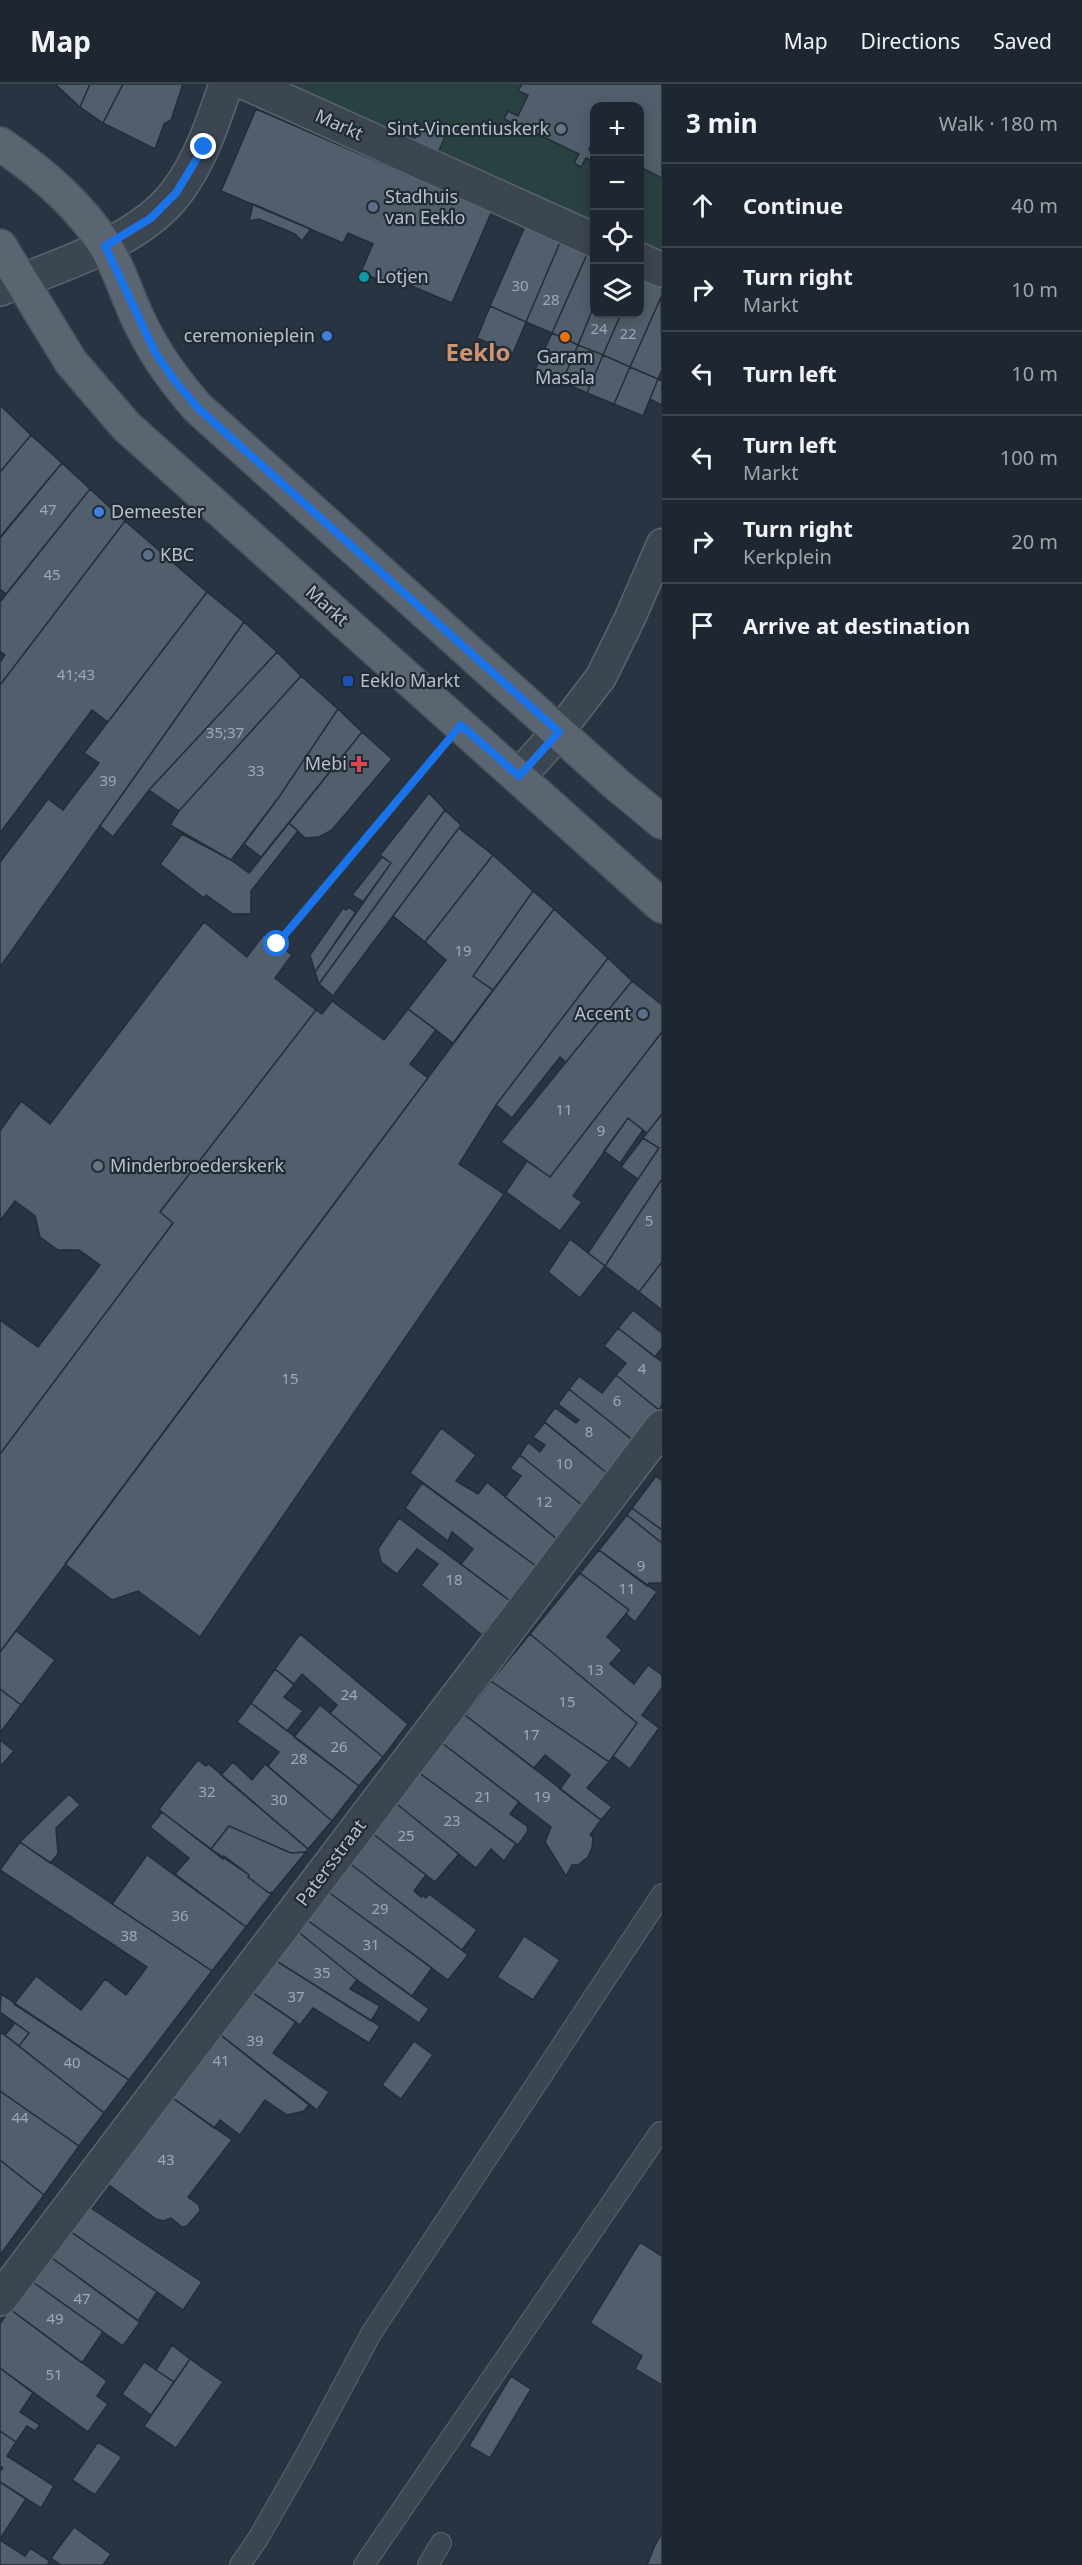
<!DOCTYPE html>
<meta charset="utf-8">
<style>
:root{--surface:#1e2731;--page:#2b333d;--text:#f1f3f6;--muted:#a1a5ab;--line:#3c444d}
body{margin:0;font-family:"Noto Sans",sans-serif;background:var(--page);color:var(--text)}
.controls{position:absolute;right:18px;top:18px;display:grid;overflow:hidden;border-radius:12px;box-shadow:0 3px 15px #0003}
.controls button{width:54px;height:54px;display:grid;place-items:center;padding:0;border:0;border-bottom:2px solid var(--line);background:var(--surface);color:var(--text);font:30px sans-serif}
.stop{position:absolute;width:18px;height:18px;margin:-14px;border:4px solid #1a73e8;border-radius:50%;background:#fff}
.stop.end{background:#1a73e8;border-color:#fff;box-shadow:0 2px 6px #0008}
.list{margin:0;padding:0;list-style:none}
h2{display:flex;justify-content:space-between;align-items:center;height:78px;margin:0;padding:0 24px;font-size:26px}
h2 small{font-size:20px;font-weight:400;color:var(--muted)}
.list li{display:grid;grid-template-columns:39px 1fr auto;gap:18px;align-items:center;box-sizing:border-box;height:84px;padding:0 24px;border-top:2px solid var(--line)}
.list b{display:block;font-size:22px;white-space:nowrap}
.list p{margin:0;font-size:20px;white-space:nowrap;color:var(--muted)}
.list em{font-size:20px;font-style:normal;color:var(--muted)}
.icon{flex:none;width:33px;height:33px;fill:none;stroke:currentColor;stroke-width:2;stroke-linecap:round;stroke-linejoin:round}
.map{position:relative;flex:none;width:662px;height:2481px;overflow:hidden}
header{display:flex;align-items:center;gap:36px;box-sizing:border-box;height:84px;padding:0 30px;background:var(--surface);border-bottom:2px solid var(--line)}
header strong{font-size:28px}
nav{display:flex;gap:33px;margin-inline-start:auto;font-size:21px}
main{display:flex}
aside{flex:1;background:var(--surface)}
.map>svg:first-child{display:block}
.green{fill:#2a4142}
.building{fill:#515f6c;stroke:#232d38;stroke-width:1.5}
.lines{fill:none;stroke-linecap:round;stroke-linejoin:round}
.service-casing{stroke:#5a646e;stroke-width:22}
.pedestrian-casing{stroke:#5a646e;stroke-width:33}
.minor-casing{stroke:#5a646e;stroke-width:36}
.primary-casing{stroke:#464f5a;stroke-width:36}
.path{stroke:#485d5f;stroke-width:4;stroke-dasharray:4.5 4.5;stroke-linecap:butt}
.service{stroke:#3c4651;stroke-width:20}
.pedestrian{stroke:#3c4651;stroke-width:30}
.minor{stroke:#3c4651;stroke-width:33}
.primary{stroke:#5a6571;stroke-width:33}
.route{stroke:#1a73e8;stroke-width:8}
.worship-dot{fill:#6b7280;stroke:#212b36;stroke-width:2}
.service-dot{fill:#5c6f8a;stroke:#212b36;stroke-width:2}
.culture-dot{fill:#0f9aa8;stroke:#212b36;stroke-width:2}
.shop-dot{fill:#3f7fe0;stroke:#212b36;stroke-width:2}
.food-dot{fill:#e8710a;stroke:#212b36;stroke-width:2}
.transit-dot{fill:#1a4fb4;stroke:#212b36;stroke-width:2}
.health-dot{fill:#e0444e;stroke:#212b36;stroke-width:2}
.labels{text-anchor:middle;stroke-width:4.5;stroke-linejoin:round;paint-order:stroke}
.number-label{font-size:15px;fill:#9fa8b3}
.street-label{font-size:18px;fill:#b9c1cb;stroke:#212b36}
.poi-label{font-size:18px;fill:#b9c1cb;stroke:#212b36;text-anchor:start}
.district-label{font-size:24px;font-weight:bold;fill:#d0936f;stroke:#212b36}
</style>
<header>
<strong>Map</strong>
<nav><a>Map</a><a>Directions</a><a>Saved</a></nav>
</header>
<main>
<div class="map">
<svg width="662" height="2481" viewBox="0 0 662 2481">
<rect width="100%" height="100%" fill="#283441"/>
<!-- green -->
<path class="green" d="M 288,0 L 522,0 L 518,7 L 528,11 L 518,32 L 508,27 L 505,35 L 513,39 L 509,48 L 517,51 L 521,42 L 579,70 L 574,80 L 581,83 L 586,74 L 594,78 L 594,142 Z
M 640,83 L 662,94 L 662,173 L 640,162 Z"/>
<!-- building -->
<path class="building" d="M 55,0 L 90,0 L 80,23 Z
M 90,0 L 123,0 L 103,39 L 80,23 Z
M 123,0 L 183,0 L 171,36 L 164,40 L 155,65 L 103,39 Z
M 522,0 L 662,0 L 662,94 L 640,83 L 640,22 L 594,22 L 594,54 L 589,66 L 594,69 L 594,78 L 586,74 L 581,83 L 574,79 L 579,70 L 521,42 L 517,51 L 509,48 L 513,39 L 504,35 L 508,27 L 518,32 L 528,11 L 518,7 Z
M 256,25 L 492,127 L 452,219 L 395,195 L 392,202 L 361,188 L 373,160 L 348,149 L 343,159 L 221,107 Z
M 420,42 L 445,53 L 437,71 L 412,60 Z
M 253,120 L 311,145 L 302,157 L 295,150 L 259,135 L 249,137 Z
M 526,140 L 561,156 L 526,238 L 490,222 Z
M 561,156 L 588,168 L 552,249 L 526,238 Z
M 588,168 L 594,170 L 594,222 L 578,261 L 552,249 Z
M 640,190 L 662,199 L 662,211 L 630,283 L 603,271 L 621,230 L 640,230 Z
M 661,213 L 662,286 L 658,295 L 630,283 Z
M 490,222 L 526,238 L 513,269 L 477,254 Z
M 594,222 L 594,230 L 621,230 L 603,271 L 578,261 Z
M 552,249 L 578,261 L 562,298 L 535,286 Z
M 578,261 L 603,271 L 587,309 L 562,298 Z
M 603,271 L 630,283 L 614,320 L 587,309 Z
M 630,283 L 658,295 L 643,332 L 614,320 Z
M 658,295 L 662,297 L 662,321 L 650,315 Z
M 0,321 L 31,351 L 0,388 Z
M 31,351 L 62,379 L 0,453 L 0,388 Z
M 62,379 L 90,405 L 6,510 L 0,505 L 0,454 Z
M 90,405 L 125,437 L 0,601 L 0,578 L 5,571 L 0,567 L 0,518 Z
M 125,437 L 207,508 L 108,638 L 92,626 L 0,749 L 0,601 Z
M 207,508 L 244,538 L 0,883 L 0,778 L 48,715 L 63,726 L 99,679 L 84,669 Z
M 244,538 L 277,568 L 149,706 L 113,753 L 100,742 Z
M 277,568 L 301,592 L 179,727 L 149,706 Z
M 301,592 L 338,625 L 279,713 L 231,776 L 170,741 L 179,727 Z
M 338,625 L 362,648 L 261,773 L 244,760 L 279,713 Z
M 362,648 L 392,675 L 332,746 L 319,753 L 305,754 L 289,739 Z
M 429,709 L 445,726 L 319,900 L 315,888 L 391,779 L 380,771 Z
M 445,726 L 461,741 L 333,912 L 319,900 Z
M 289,739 L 298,747 L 251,807 L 251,830 L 233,830 L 206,811 L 204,814 L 160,780 L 182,750 L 231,776 L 249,789 Z
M 461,741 L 463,743 L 460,745 L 493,771 L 425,858 L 393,832 Z
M 493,771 L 533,807 L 473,892 L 493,906 L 453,959 L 408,925 L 446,876 L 425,858 Z
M 382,773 L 391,779 L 363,818 L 352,811 Z
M 533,807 L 554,825 L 493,906 L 473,892 Z
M 348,823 L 356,828 L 315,888 L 310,871 L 343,824 L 346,826 Z
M 554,825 L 608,874 L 496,1021 L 459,1080 L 504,1110 L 200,1553 L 138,1507 L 112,1516 L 65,1480 Z
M 204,838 L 247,873 L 264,850 L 292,871 L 275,894 L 316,926 L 160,1128 L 173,1139 L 0,1370 L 0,1236 L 38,1263 L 100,1181 L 79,1166 L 58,1166 L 40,1153 L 35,1132 L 15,1117 L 0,1137 L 0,1047 L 21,1017 L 50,1040 Z
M 608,874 L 632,897 L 566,978 L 560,973 L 512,1034 L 496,1021 Z
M 632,897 L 662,921 L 662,948 L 550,1093 L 501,1058 Z
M 332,917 L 384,956 L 408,925 L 436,946 L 410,980 L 428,994 L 0,1568 L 0,1370 L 173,1139 L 160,1128 L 316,926 L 322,930 Z
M 662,948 L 662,1030 L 647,1049 L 628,1034 L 573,1112 L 582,1118 L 560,1147 L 506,1108 L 527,1077 L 550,1093 Z
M 662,1030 L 662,1095 L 605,1182 L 588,1169 L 659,1064 L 643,1054 Z
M 628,1034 L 643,1046 L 620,1079 L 604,1067 Z
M 643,1054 L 659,1064 L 638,1095 L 621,1083 Z
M 662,1095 L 662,1178 L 639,1208 L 605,1182 Z
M 570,1155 L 605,1182 L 580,1214 L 548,1188 Z
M 662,1178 L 662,1224 L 661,1225 L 639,1208 Z
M 633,1226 L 662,1249 L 662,1264 L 655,1273 L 618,1244 Z
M 618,1244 L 662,1278 L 662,1321 L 659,1326 L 616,1291 L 626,1279 L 604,1262 Z
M 616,1291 L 659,1326 L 634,1357 L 569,1305 L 579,1292 L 602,1309 Z
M 569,1305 L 634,1357 L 608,1390 L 544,1338 L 555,1324 L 576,1339 L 579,1336 L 558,1320 Z
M 545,1338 L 608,1390 L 583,1422 L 520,1371 L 528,1358 L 540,1368 L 545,1361 L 533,1353 Z
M 441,1344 L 476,1371 L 456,1397 L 478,1410 L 487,1398 L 557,1455 L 536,1482 L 410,1389 Z
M 520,1371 L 583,1422 L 557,1455 L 505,1413 L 521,1392 L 510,1384 Z
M 656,1392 L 662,1397 L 662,1446 L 632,1424 Z
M 422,1399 L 536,1482 L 509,1516 L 461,1480 L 473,1465 L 452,1448 L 448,1457 L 405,1424 Z
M 632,1424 L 662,1446 L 662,1459 L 627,1431 Z
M 627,1431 L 662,1459 L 662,1499 L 649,1499 L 647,1502 L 599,1466 Z
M 399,1434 L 510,1517 L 482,1551 L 421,1501 L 438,1480 L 417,1465 L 397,1490 L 381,1478 L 378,1465 Z
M 599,1466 L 657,1508 L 635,1538 L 626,1530 L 629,1526 L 580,1489 Z
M 580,1489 L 629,1526 L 607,1553 L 622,1566 L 610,1580 L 634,1600 L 648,1581 L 662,1591 L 662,1604 L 642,1631 L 659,1644 L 630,1685 L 613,1672 L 637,1639 L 530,1550 Z
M 16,1547 L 55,1576 L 21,1621 L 0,1605 L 0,1568 Z
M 300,1550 L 408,1640 L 383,1673 L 330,1629 L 337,1621 L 302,1590 L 294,1600 L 275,1585 Z
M 530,1550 L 637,1639 L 609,1678 L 491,1597 Z
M 275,1585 L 294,1601 L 284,1613 L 303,1627 L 287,1647 L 251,1619 Z
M 491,1597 L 609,1678 L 587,1704 L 612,1723 L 601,1736 L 560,1705 L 570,1691 L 545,1671 L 534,1684 L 465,1631 Z
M 0,1605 L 21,1621 L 0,1649 Z
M 251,1619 L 359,1702 L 332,1737 L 268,1682 L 279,1668 L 237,1638 Z
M 320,1621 L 383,1673 L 359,1702 L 294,1653 Z
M 465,1631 L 601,1736 L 590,1751 L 593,1753 L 592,1764 L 588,1773 L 578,1781 L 572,1781 L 566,1792 L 545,1758 L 551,1743 L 442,1659 Z
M 0,1656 L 14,1667 L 2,1681 L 0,1679 Z
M 442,1659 L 519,1718 L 510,1730 L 527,1742 L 528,1747 L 518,1761 L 418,1688 Z
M 198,1676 L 206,1682 L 209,1680 L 308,1765 L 306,1768 L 291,1769 L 229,1742 L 211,1765 L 162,1728 L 159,1725 Z
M 233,1678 L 252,1696 L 265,1680 L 332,1737 L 308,1765 L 221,1691 Z
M 418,1688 L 516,1760 L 504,1777 L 491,1765 L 476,1784 L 393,1717 Z
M 69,1710 L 80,1721 L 56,1744 L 58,1770 L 50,1779 L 20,1758 Z
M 393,1717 L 459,1770 L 435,1798 L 368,1746 Z
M 162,1728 L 223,1775 L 224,1772 L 249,1791 L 248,1793 L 269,1809 L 273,1808 L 246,1843 L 175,1790 L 189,1774 L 150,1743 Z
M 229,1742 L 291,1769 L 306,1768 L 273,1808 L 269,1809 L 248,1793 L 249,1791 L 211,1765 Z
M 368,1746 L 426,1791 L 414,1807 L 421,1813 L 422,1811 L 426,1814 L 429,1810 L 477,1846 L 462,1866 L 344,1775 Z
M 20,1758 L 212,1887 L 129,1996 L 14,1920 L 36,1892 L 81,1926 L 105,1895 L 126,1911 L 147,1883 L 0,1786 Z
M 147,1771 L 246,1843 L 212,1887 L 112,1820 Z
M 344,1775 L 468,1871 L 448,1896 L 320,1802 Z
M 320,1802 L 432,1884 L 412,1912 L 299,1830 Z
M 299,1830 L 429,1925 L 419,1939 L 357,1896 L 290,1841 Z
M 290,1841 L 357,1896 L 350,1905 L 380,1922 L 371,1937 L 267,1871 Z
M 524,1852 L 560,1876 L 533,1916 L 497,1893 Z
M 267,1871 L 380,1942 L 369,1959 L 313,1924 L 300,1941 L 244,1903 Z
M 244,1903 L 296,1938 L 273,1969 L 329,2008 L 317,2026 L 213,1945 Z
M 1,1910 L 129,1996 L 104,2029 L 19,1962 L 29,1949 L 0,1928 Z
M 15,1939 L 29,1949 L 19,1962 L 5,1951 Z
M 213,1945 L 309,2021 L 304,2027 L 287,2031 L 265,2016 L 240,2051 L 220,2036 L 214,2044 L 166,2009 Z
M 2,1949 L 104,2029 L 79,2062 L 0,2007 L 0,1951 Z
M 414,1957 L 433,1971 L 401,2015 L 382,2001 Z
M 0,2007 L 79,2062 L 44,2111 L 0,2076 Z
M 166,2009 L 232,2056 L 188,2113 L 199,2121 L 200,2127 L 187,2142 L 182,2143 L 171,2134 L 163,2137 L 156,2135 L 102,2096 Z
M 0,2076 L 44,2111 L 0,2171 Z
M 85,2120 L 202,2198 L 183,2226 L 67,2145 Z
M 67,2145 L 157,2208 L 138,2237 L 48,2171 Z
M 640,2158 L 662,2172 L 662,2301 L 635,2285 L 642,2272 L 590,2239 Z
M 48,2171 L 140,2238 L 123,2262 L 30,2196 Z
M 30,2196 L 103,2248 L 82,2279 L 10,2225 Z
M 10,2225 L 107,2297 L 97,2312 L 108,2320 L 88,2348 L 0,2284 L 0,2240 Z
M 172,2261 L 190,2275 L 174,2298 L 156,2286 Z
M 190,2275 L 223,2298 L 176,2364 L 144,2342 Z
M 144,2278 L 174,2298 L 151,2331 L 122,2310 Z
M 0,2284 L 33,2309 L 20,2328 L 40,2341 L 35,2347 L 27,2342 L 16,2358 L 0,2347 Z
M 511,2292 L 531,2305 L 490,2374 L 469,2362 Z
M 0,2347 L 16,2358 L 7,2372 L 54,2402 L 41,2424 L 0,2398 L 0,2387 L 3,2384 L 0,2382 Z
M 98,2358 L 122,2373 L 95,2411 L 72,2396 Z
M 0,2398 L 26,2415 L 0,2455 Z
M 74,2443 L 111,2470 L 103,2481 L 61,2481 L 51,2474 Z
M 662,2449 L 662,2481 L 647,2481 L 655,2461 Z
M 0,2456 L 25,2472 L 30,2464 L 50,2477 L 47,2481 L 0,2481 Z"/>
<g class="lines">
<!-- service casing -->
<g class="service-casing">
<path id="service" d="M 240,2481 L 259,2453 L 303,2376 L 372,2248 L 662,1810
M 364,2481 L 660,2048
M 428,2481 L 441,2459"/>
</g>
<!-- pedestrian casing -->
<g class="pedestrian-casing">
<path id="pedestrian" d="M 559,648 L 601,593 L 630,534 L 662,460"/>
</g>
<!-- minor casing -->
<g class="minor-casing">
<path id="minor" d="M 248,0 L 594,156
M 640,176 L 662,186
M 0,205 C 57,182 138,159 176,109 C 201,76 213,38 226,0
M 519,692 L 559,648
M 0,2215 L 662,1343"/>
</g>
<!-- primary casing -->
<g class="primary-casing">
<path id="primary" d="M 0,60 C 40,87 79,120 105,161 C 120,186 128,215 141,241 C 156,272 175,298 198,324 L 615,699 L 662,738
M 0,162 L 71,278 L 126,342 L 662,822"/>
</g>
<!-- path -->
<path class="path" d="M 277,860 L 435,672"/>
<!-- service -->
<use href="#service" class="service"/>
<!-- pedestrian -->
<use href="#pedestrian" class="pedestrian"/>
<!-- minor -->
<use href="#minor" class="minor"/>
<!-- primary -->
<use href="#primary" class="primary"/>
</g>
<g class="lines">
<!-- route -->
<path class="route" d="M 204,63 L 176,109 L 151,134 L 105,162 L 155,268 L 175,297 L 198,324 L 559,648 L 519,692 L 461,641 L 277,860"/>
</g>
<!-- markers -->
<g class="worship-dot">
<circle cx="561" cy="45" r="6"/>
<circle cx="98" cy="1082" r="6"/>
</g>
<g class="service-dot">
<circle cx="373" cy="123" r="6"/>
<circle cx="148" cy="471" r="6"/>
<circle cx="643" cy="930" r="6"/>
</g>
<circle class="culture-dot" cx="364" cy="193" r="6"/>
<g class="shop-dot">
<circle cx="327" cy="252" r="6"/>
<circle cx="99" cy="428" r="6"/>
</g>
<circle class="food-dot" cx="565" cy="253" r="6"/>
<rect class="transit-dot" x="342" y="591" width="12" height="12" rx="3"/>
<path class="health-dot" d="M356 671h6v6h6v6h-6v6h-6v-6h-6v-6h6z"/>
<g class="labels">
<!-- number labels -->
<g class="number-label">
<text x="520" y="207">30</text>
<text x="551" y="221">28</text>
<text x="599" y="250">24</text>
<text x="628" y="255">22</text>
<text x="48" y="431">47</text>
<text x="52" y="496">45</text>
<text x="76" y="596">41;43</text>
<text x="225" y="654">35;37</text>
<text x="256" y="692">33</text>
<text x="108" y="702">39</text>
<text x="463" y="872">19</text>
<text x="564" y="1031">11</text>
<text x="601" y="1052">9</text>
<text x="649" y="1142">5</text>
<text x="642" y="1290">4</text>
<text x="290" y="1300">15</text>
<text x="617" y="1322">6</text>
<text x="589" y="1353">8</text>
<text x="564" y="1385">10</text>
<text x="544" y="1423">12</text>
<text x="641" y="1487">9</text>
<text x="454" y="1501">18</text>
<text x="627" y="1510">11</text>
<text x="595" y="1591">13</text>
<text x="349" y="1616">24</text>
<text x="567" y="1623">15</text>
<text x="531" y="1656">17</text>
<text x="339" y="1668">26</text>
<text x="299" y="1680">28</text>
<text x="207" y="1713">32</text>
<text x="483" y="1718">21</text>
<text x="542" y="1718">19</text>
<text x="279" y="1721">30</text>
<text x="452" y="1742">23</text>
<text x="406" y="1757">25</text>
<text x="380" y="1830">29</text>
<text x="180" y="1837">36</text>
<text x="129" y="1857">38</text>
<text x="371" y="1866">31</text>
<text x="322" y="1894">35</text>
<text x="296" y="1918">37</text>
<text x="255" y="1962">39</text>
<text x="221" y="1982">41</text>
<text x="72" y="1984">40</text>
<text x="20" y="2039">44</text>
<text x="166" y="2081">43</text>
<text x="82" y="2220">47</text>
<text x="55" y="2240">49</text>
<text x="54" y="2296">51</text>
</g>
<!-- street labels -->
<g class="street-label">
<text transform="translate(339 41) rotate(24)" y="6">Markt</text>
<text transform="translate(327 522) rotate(42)" y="6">Markt</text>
<text transform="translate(331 1779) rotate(-53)" y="6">Patersstraat</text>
</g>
<!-- poi labels -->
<g class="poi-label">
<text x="549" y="51" text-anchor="end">Sint-Vincentiuskerk</text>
<text x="385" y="119">Stadhuis<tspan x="385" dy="21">van Eeklo</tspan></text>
<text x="376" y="199">Lotjen</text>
<text x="315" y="258" text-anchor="end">ceremonieplein</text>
<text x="565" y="279" text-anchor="middle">Garam<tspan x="565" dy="21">Masala</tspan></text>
<text x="111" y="434">Demeester</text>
<text x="160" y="477">KBC</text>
<text x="360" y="603">Eeklo Markt</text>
<text x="347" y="686" text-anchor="end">Mebi</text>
<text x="631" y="936" text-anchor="end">Accent</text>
<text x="110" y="1088">Minderbroederskerk</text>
</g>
<!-- district labels -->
<g class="district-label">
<text x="478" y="277">Eeklo</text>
</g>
</g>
</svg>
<div class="controls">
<button>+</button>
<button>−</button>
<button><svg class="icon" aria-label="locate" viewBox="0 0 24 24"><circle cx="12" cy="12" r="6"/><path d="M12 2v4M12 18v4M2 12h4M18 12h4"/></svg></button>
<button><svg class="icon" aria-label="layers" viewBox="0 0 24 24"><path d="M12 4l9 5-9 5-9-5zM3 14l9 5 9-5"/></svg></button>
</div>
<div class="stop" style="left:277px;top:860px"></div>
<div class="stop end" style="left:204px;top:63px"></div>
</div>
<aside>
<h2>3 min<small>Walk · 180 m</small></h2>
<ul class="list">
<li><svg class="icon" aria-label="ahead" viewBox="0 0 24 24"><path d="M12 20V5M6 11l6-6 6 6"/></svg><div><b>Continue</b></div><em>40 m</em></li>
<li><svg class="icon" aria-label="right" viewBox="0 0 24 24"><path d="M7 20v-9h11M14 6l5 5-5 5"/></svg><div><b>Turn right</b><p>Markt</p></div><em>10 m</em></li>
<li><svg class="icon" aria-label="left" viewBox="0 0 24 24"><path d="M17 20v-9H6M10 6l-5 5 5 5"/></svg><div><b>Turn left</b></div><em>10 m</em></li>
<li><svg class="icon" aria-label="left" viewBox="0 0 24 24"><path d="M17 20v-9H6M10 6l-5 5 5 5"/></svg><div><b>Turn left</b><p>Markt</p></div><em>100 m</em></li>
<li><svg class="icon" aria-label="right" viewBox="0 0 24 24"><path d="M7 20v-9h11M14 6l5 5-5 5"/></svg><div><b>Turn right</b><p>Kerkplein</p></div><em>20 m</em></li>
<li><svg class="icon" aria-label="arrive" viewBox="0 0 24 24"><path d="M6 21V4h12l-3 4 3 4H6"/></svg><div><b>Arrive at destination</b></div></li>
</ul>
</aside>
</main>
